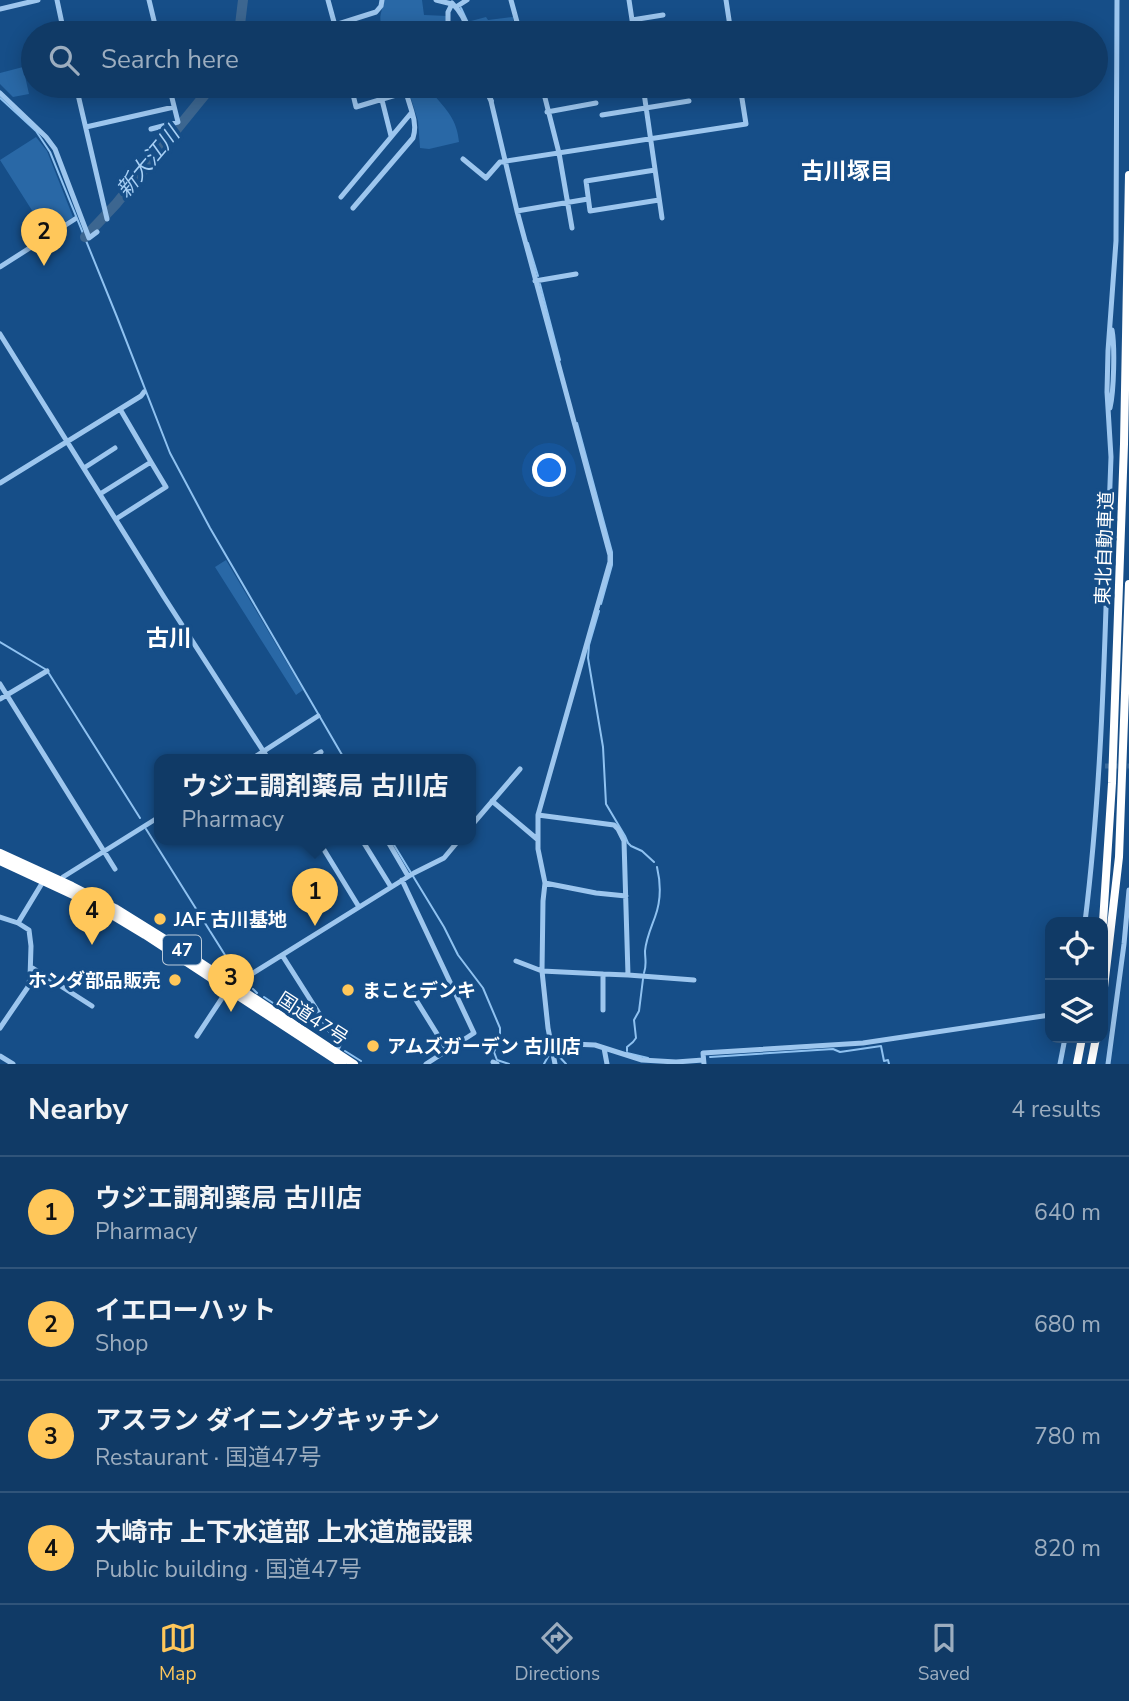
<!DOCTYPE html>
<meta charset="utf-8">
<style>
:root{--surface:#103a66;--page:#1e456f;--text:#f1f3f6;--muted:#9cadbf;--line:#30547a;--accent:#ffc75a}
body{margin:0;font-family:"Nunito Sans","Noto Sans JP",sans-serif;background:var(--page);color:var(--text)}
.controls{position:absolute;right:21px;bottom:21px;display:grid;overflow:hidden;border-radius:14px;box-shadow:0 4px 18px #0003}
.controls button{width:63px;height:63px;display:grid;place-items:center;padding:0;border:0;border-bottom:2px solid var(--line);background:var(--surface);color:var(--text);font:35px sans-serif}
.you{position:absolute;left:550px;top:471px;width:24px;height:24px;margin:-18px;border:5px solid #fff;border-radius:50%;background:#1a73e8;box-shadow:0 0 0 10px #1a73e833}
.badge{display:grid;place-items:center;width:46px;height:46px;border-radius:50%;background:var(--accent);color:#111;font-size:23px;font-weight:700}
.pin{position:absolute;translate:-50% -58px;filter:drop-shadow(0 2px 4px #0008)}
.pin::after{content:'';position:absolute;top:37px;width:24px;height:21px;background:inherit;clip-path:polygon(0 0,100% 0,50% 100%)}
.popup{position:absolute;left:154px;top:754px;width:322px;height:91px;box-sizing:border-box;display:grid;place-content:center;border-radius:14px;background:var(--surface);filter:drop-shadow(0 2px 5px #0005);font-size:23px;white-space:nowrap;color:var(--muted)}
.popup b{font-size:26px;color:var(--text)}
.popup::after{content:'';position:absolute;left:50%;top:100%;margin-left:-14px;border:14px solid transparent;border-top-color:var(--surface)}
.list{margin:0;padding:0;list-style:none}
h2{display:flex;justify-content:space-between;align-items:center;height:91px;margin:0;padding:0 28px;font-size:30px}
h2 small{font-size:23px;font-weight:400;color:var(--muted)}
.list li{display:grid;grid-template-columns:46px 1fr auto;gap:21px;align-items:center;box-sizing:border-box;height:112px;padding:0 28px;border-top:2px solid var(--line)}
.list b{display:block;font-size:26px;white-space:nowrap}
.list p{margin:0;font-size:23px;white-space:nowrap;color:var(--muted)}
.list em{font-size:23px;font-style:normal;color:var(--muted)}
.icon{flex:none;width:38px;height:38px;fill:none;stroke:currentColor;stroke-width:2;stroke-linecap:round;stroke-linejoin:round}
.map{position:relative;flex:none;width:1129px;height:1064px;overflow:hidden}
.search{position:absolute;background:var(--surface);box-shadow:0 4px 18px #0003;left:21px;right:21px;top:21px;height:77px;display:flex;align-items:center;gap:18px;box-sizing:border-box;padding:0 24px;border-radius:38px;color:var(--muted);font-size:26px}
.sheet{height:539px;background:var(--surface)}
nav{display:flex;justify-content:space-around;align-items:center;box-sizing:border-box;height:98px;border-top:2px solid var(--line);background:var(--surface);font-size:19px;color:var(--muted)}
nav a{display:grid;justify-items:center;gap:4px}
nav .on{color:var(--accent)}
.map>svg:first-child{display:block}
.green{fill:#2968a6}
.lines{fill:none;stroke-linecap:round;stroke-linejoin:round}
.stream{stroke:#8fc2f1;stroke-width:2}
.river{stroke:#3c6690;stroke-width:10}
.minor-tunnel{stroke:#39699a;stroke-width:5;stroke-dasharray:5 2.5;stroke-linecap:butt}
.minor{stroke:#9dc6ee;stroke-width:5}
.highway{stroke:#fff;stroke-width:8}
.poi-dot{fill:#ffc75a;stroke:#164e88;stroke-width:2.5}
.labels{text-anchor:middle;stroke-width:7;stroke-linejoin:round;paint-order:stroke}
.shield{fill:#164e88;stroke:#b9cadb;stroke-width:2}
.shield-label{font-size:18px;font-weight:bold;fill:#fff}
.street-label{font-size:19px;fill:#fff;stroke:#164e88}
.poi-label{font-size:19px;font-weight:bold;fill:#fff;stroke:#164e88;text-anchor:start}
.water-label{font-size:21px;font-style:italic;fill:#a8d0f5;stroke:#164e88}
.quarter-label{font-size:23px;font-weight:bold;fill:#fff;stroke:#164e88}
</style>
<div class="map">
<svg width="1129" height="1064" viewBox="0 0 1129 1064">
<rect width="100%" height="100%" fill="#164e88"/>
<!-- green -->
<path class="green" d="M 384,0 L 422,0 L 424,15 L 447,16 L 446,31 L 424,33 L 424,30 L 423,33 L 388,33 C 375,20 382,14 384,0 Z
M 486,17 L 488,20 L 513,17 L 515,30 L 498,33 L 474,33 L 471,21 Z
M 23,67 L 29,94 L 13,97 L 0,84 L 0,73 Z
M 407,86 L 422,86 L 423,92 L 433,94 C 447,110 457,120 459,142 L 429,149 L 420,148 L 418,121 Z
M 36,137 L 47,151 L 73,217 L 47,234 L 0,160 Z
M 226,560 L 303,690 L 296,695 L 215,567 Z"/>
<g class="lines">
<!-- stream -->
<path class="stream" d="M 461,8 L 469,25
M 487,87 L 493,101
M 0,98 L 36,131 L 50,152 L 117,317 L 170,453 L 210,528 L 345,760
M 528,243 L 538,276
M 540,284 L 560,360
M 577,423 L 612,552 L 612,565 L 601,604
M 599,611 L 589,645 L 588,658 L 603,747 L 606,804 L 625,836 L 628,843 L 631,846 L 642,851 L 654,862
M 0,642 L 45,669
M 48,672 L 140,818
M 146,829 L 225,955
M 391,840 L 444,927 L 458,955 L 483,988 L 500,1028 L 500,1038 L 494,1052 L 497,1060 L 509,1064
M 644,973 C 647,965 645,959 645,951 C 646,939 651,928 655,917 C 661,901 661,884 657,867
M 253,989 L 257,993
M 264,997 L 273,1003
M 279,1007 L 288,1013
M 554,1039 L 578,1042
M 345,1051 L 361,1061
M 627,1051 L 627,1047 L 633,1042 L 636,1038 L 634,1020 L 639,1011 L 643,979
M 556,1053 L 566,1064
M 627,1053 L 648,1058
M 710,1057 L 833,1049 L 840,1052 L 881,1046 L 884,1061 L 888,1060 L 889,1064
M 544,1064 L 550,1053"/>
<!-- river -->
<path class="river" d="M 239,33 L 243,0
M 85,237 L 116,204 L 212,86"/>
<!-- minor-tunnel -->
<path class="minor-tunnel" d="M 1105,766 L 1129,766"/>
<!-- minor -->
<path class="minor" d="M 57,0 L 64,33
M 149,0 L 157,33
M 328,0 L 337,33
M 436,0 L 452,4 L 448,12 L 448,33
M 511,0 L 520,33
M 629,0 L 634,33
M 726,0 L 731,33
M 452,3 C 461,12 466,21 469,33
M 456,7 L 467,0
M 0,9 L 38,0
M 632,20 L 663,15
M 335,25 L 376,12 L 381,6 L 382,0
M 76,86 L 107,219
M 351,86 L 356,107 L 406,92
M 484,86 L 491,101 L 517,211 L 610,555 L 610,562 L 538,815 L 538,849 L 545,883 L 543,901 L 542,971 L 548,1028 L 555,1064
M 542,86 L 559,153 L 572,228
M 643,86 L 662,218
M 0,93 L 46,137 L 55,149 L 89,238 L 97,232
M 382,100 L 391,136
M 547,112 L 596,103
M 602,115 L 689,101
M 86,127 L 174,107
M 151,129 L 178,122 L 169,86
M 463,159 L 486,178 L 500,162 L 746,124 L 740,86
M 655,170 L 586,181 L 590,211 L 659,200
M 341,197 L 412,112 L 404,86
M 353,208 L 413,138 C 416,129 415,121 412,112
M 517,211 L 588,199
M 0,267 L 75,219
M 535,281 L 576,274
M 0,334 L 164,597 L 269,760
M 1110,408 C 1114,391 1115,346 1112,330
M 120,409 L 151,462
M 84,468 L 115,448
M 0,483 L 141,396 L 144,392
M 100,494 L 151,462 L 166,487 L 116,519
M 0,684 L 115,869
M 0,699 L 47,671
M 250,760 L 318,716
M 308,760 L 321,752
M 492,801 L 537,839
M 538,815 L 614,825 L 618,829 L 624,841 L 628,975 L 603,974 L 603,1010
M 471,826 L 520,769
M 318,840 L 359,907
M 362,840 L 391,887
M 387,840 L 408,876
M 402,880 L 474,1033 L 426,1064
M 62,882 L 63,877 L 159,817
M 545,883 L 596,893 L 626,896
M 0,917 L 18,923 L 29,930 L 31,946 L 30,978 L 28,987 L 0,1028
M 1085,922 C 1103,777 1105,630 1110,484 L 1111,457 L 1107,392 L 1108,351 L 1116,241 L 1117,0
M 18,923 L 44,880
M 282,955 L 339,1045 L 336,1052
M 516,961 L 542,971 L 603,974
M 31,967 L 92,1006
M 628,975 L 694,980
M 234,985 L 414,873 L 444,858 L 459,840
M 408,987 L 447,1050
M 197,1036 L 228,989
M 551,1043 L 595,1045 L 642,1060 L 676,1062 L 703,1060
M 604,1048 L 607,1064
M 0,1056 L 13,1064
M 493,1062 L 497,1064
M 704,1064 L 703,1053 L 863,1043 L 1050,1015
M 1060,1064 L 1065,1038
M 1108,1064 L 1124,944 L 1129,890"/>
<!-- highway -->
<path class="highway" d="M 0,853 L 72,886 L 115,908 L 168,941 L 354,1064
M 0,861 L 97,906 L 145,935 L 342,1064
M 1103,922 L 1112,783 L 1124,444 L 1129,175
M 1103,996 L 1119,857 L 1129,584
M 1077,1064 L 1082,1038
M 1091,1064 L 1096,1038"/>
</g>
<!-- markers -->
<g class="poi-dot">
<circle cx="160" cy="919" r="7"/>
<circle cx="175" cy="980" r="7"/>
<circle cx="348" cy="990" r="7"/>
<circle cx="373" cy="1046" r="7"/>
</g>
<g class="labels">
<!-- shield labels -->
<rect class="shield" x="163" y="935.5" width="38" height="29" rx="5"/>
<g class="shield-label">
<text x="182" y="956">47</text>
</g>
<!-- street labels -->
<g class="street-label">
<text transform="translate(1104 548) rotate(-88)" y="7">東北自動車道</text>
<text transform="translate(313 1018) rotate(33)" y="7">国道47号</text>
</g>
<!-- poi labels -->
<g class="poi-label">
<text x="174" y="926">JAF 古川基地</text>
<text x="161" y="987" text-anchor="end">ホンダ部品販売</text>
<text x="362" y="997">まことデンキ</text>
<text x="387" y="1053">アムズガーデン 古川店</text>
</g>
<!-- water labels -->
<g class="water-label">
<text transform="translate(148 162) rotate(-50)" y="7">新大江川</text>
</g>
<!-- quarter labels -->
<g class="quarter-label">
<text x="847" y="179">古川塚目</text>
<text x="169" y="646">古川</text>
</g>
</g>
</svg>
<div class="controls">
<button><svg class="icon" aria-label="locate" viewBox="0 0 24 24"><circle cx="12" cy="12" r="6"/><path d="M12 2v4M12 18v4M2 12h4M18 12h4"/></svg></button>
<button><svg class="icon" aria-label="layers" viewBox="0 0 24 24"><path d="M12 4l9 5-9 5-9-5zM3 14l9 5 9-5"/></svg></button>
</div>
<div class="you"></div>
<div class="pin badge" style="left:315px;top:926px">1</div>
<div class="popup"><b>ウジエ調剤薬局 古川店</b>Pharmacy</div>
<div class="pin badge" style="left:44px;top:266px">2</div>
<div class="pin badge" style="left:231px;top:1012px">3</div>
<div class="pin badge" style="left:92px;top:945px">4</div>
<div class="search"><svg class="icon" aria-label="search" viewBox="0 0 24 24"><circle cx="10" cy="10" r="6"/><path d="M15 15l6 6"/></svg>Search here</div>
</div>
<section class="sheet">
<h2>Nearby<small>4 results</small></h2>
<ul class="list">
<li><span class="badge">1</span><div><b>ウジエ調剤薬局 古川店</b><p>Pharmacy</p></div><em>640 m</em></li>
<li><span class="badge">2</span><div><b>イエローハット</b><p>Shop</p></div><em>680 m</em></li>
<li><span class="badge">3</span><div><b>アスラン ダイニングキッチン</b><p>Restaurant · 国道47号</p></div><em>780 m</em></li>
<li><span class="badge">4</span><div><b>大崎市 上下水道部 上水道施設課</b><p>Public building · 国道47号</p></div><em>820 m</em></li>
</ul>
</section>
<nav>
<a class="on"><svg class="icon" aria-label="map" viewBox="0 0 24 24"><path d="M3 6l6-2 6 2 6-2v14l-6 2-6-2-6 2zM9 4v14M15 6v14"/></svg>Map</a>
<a><svg class="icon" aria-label="directions" viewBox="0 0 24 24"><path d="M12 3l9 9-9 9-9-9zM9 14v-3h6M13 9l2 2-2 2"/></svg>Directions</a>
<a><svg class="icon" aria-label="saved" viewBox="0 0 24 24"><path d="M7 4h10v16l-5-4-5 4z"/></svg>Saved</a>
</nav>
